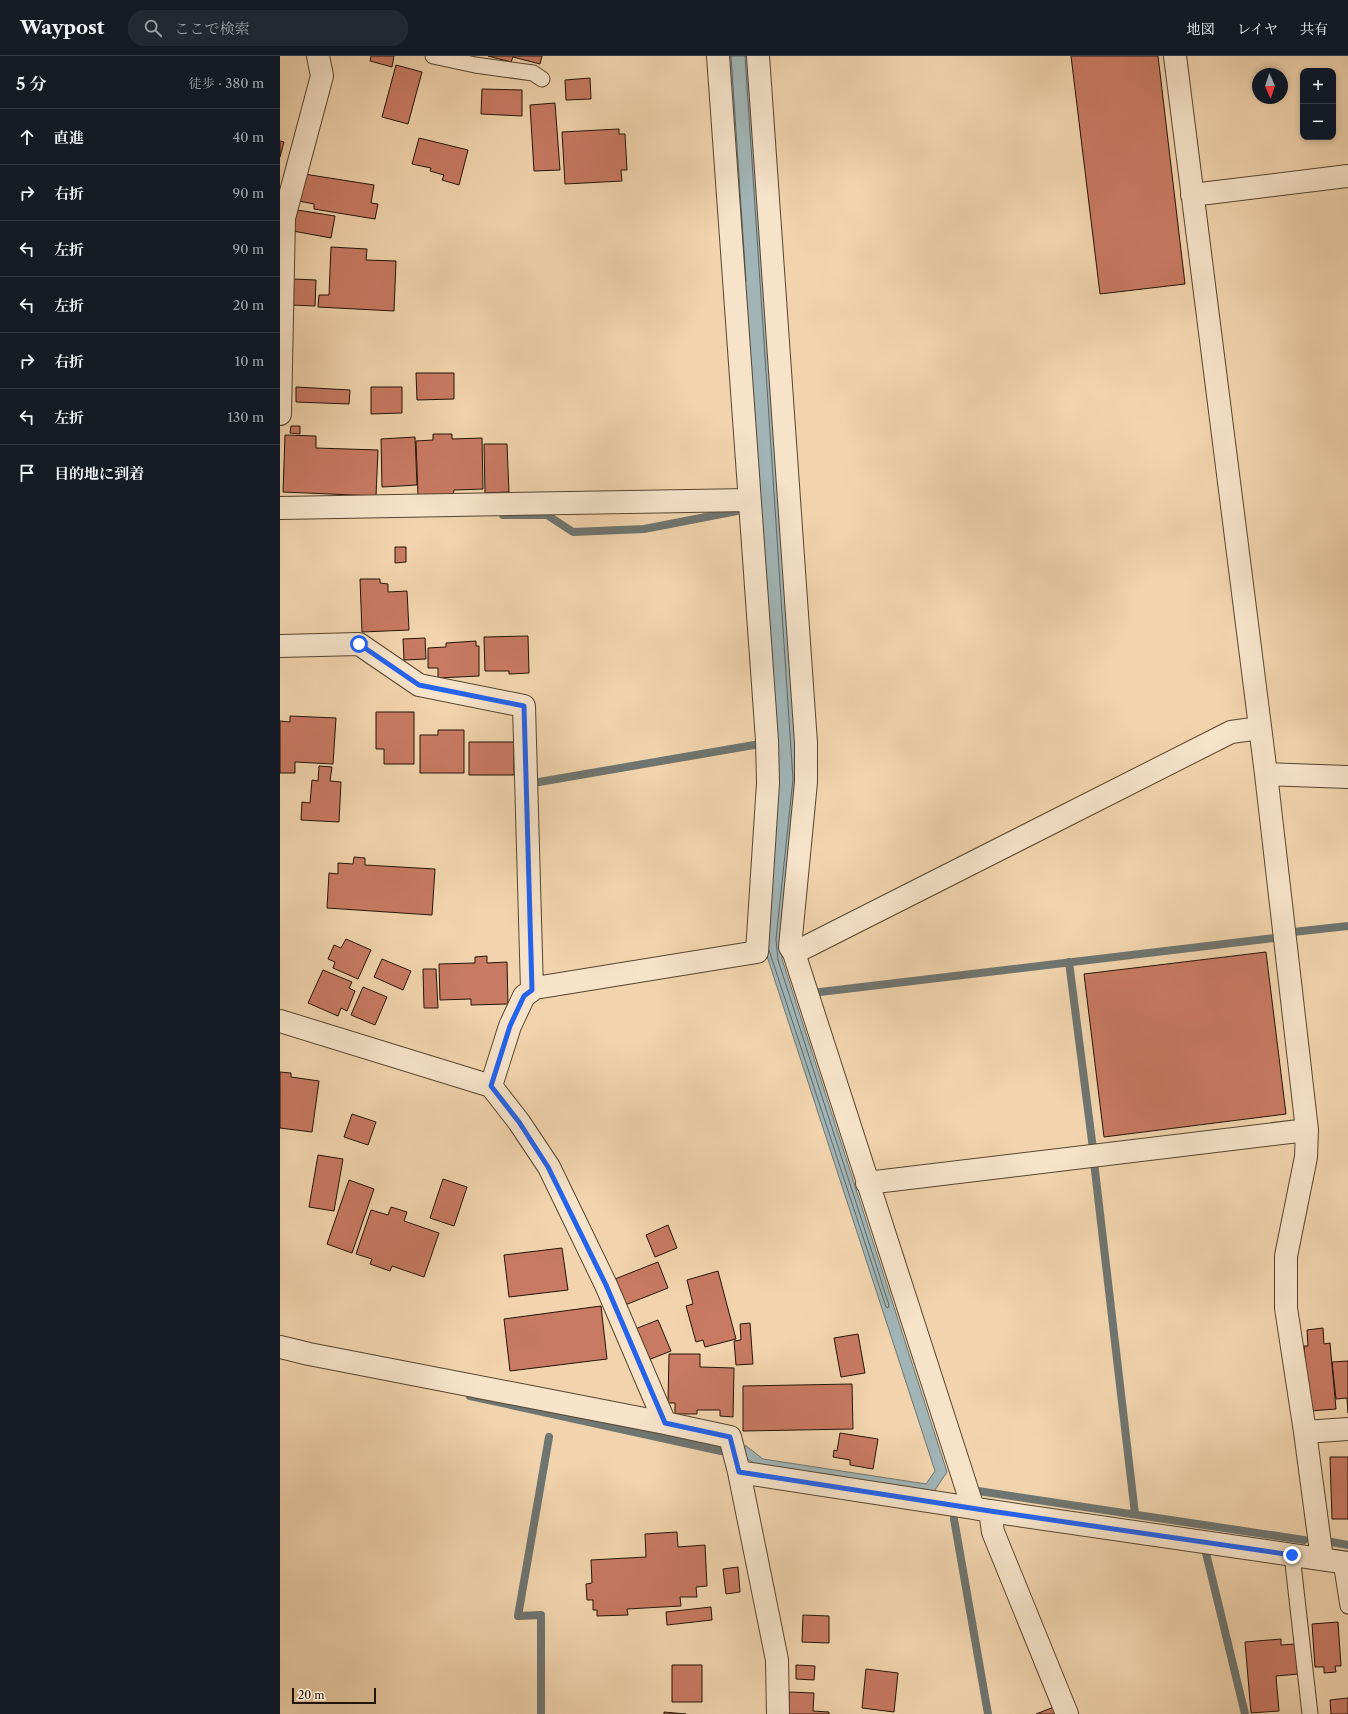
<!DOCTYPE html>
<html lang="ja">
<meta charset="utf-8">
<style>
:root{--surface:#171b24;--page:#242831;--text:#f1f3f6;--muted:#9ea1a6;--line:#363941}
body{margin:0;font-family:"Libre Caslon Text","Noto Serif JP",serif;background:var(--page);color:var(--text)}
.controls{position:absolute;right:12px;top:12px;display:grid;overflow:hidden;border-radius:8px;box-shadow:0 2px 6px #0003}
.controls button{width:36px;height:36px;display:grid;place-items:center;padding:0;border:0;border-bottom:1px solid var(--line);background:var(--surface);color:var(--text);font:20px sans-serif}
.compass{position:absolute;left:972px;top:12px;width:36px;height:36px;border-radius:50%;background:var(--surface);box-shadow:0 2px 6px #0003;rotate:177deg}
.scale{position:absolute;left:12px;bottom:10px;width:84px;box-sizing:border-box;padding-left:4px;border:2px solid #231506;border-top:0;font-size:11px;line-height:14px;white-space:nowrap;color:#231506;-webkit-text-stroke:3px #f6e3ca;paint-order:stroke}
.stop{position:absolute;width:12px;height:12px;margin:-9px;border:3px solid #2563eb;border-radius:50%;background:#fff}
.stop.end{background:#2563eb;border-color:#fff;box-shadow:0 1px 4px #0008}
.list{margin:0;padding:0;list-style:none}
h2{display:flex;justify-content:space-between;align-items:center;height:52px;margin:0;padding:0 16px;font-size:17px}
h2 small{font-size:13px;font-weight:400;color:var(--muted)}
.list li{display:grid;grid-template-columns:26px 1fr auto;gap:12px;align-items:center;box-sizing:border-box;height:56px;padding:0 16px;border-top:1px solid var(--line)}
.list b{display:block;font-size:15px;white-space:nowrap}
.list em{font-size:13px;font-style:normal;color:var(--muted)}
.icon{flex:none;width:22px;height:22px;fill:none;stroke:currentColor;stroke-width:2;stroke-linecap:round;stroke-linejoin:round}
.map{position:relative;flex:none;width:1068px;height:1658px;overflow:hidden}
header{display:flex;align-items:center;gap:24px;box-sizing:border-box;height:56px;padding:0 20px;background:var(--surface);border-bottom:1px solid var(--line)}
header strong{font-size:19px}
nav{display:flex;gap:22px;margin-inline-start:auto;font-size:14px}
.search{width:280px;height:36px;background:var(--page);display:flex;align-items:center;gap:10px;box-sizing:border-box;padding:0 14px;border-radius:16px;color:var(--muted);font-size:15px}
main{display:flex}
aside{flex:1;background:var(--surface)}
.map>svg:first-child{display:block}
.water{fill:#a1b5b7;stroke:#6f7570}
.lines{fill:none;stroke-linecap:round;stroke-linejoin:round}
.shore{stroke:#62655e;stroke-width:1}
.stream{stroke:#6f7570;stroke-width:8}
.building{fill:#c87a63;stroke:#231506}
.service-casing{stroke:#564530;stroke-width:17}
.minor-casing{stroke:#564530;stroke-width:24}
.service{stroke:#f6e3ca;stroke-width:15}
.minor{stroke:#f6e3ca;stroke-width:22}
.route{stroke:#2563eb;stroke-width:5}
</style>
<header>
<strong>Waypost</strong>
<div class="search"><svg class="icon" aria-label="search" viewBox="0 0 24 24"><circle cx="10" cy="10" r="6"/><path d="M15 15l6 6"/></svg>ここで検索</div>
<nav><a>地図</a><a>レイヤ</a><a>共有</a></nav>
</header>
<main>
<aside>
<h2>5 分<small>徒歩 · 380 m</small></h2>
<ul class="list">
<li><svg class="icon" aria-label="ahead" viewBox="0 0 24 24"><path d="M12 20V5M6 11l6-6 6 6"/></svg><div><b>直進</b></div><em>40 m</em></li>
<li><svg class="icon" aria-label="right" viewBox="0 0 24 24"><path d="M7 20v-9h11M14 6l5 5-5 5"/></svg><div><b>右折</b></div><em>90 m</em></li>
<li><svg class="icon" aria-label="left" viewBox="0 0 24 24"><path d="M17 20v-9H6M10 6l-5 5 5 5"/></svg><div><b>左折</b></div><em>90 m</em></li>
<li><svg class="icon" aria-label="left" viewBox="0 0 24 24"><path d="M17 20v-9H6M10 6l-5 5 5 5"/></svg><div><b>左折</b></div><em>20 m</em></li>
<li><svg class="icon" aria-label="right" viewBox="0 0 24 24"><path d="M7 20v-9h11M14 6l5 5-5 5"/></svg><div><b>右折</b></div><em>10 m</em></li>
<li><svg class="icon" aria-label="left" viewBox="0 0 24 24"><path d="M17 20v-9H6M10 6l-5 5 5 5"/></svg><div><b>左折</b></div><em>130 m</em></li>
<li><svg class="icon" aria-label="arrive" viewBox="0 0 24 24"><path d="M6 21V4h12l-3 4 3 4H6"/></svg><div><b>目的地に到着</b></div></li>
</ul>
</aside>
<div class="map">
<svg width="1068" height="1658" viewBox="0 0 1068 1658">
<rect width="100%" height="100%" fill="#f1d4ad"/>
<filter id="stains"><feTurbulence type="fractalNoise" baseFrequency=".005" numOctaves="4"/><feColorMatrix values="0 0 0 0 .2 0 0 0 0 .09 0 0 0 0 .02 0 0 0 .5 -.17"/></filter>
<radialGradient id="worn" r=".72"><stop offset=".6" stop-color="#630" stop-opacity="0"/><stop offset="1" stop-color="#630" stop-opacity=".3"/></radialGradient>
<!-- water -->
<path class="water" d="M 447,0 L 468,0 L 518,724 L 500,883 L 502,903 L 667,1416 L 651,1440 L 479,1410 L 464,1401 L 465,1389 L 483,1403 L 646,1428 L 655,1415 L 484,891 L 496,725 Z"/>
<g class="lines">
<!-- shore -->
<path class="shore" d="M 451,0 L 466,225
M 465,0 L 513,723 L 496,883 L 498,904 L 609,1249 L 608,1252 L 606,1251 L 489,894"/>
<!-- stream -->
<path class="stream" d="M 223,459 L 267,459 L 293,476 L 364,473 L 457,455
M 259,726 L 480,688
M 1013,876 L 1068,870
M 789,906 L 813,1093
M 540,936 L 994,882
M 814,1106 L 855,1458
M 190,1340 L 441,1395
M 698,1435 L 1024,1484
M 674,1463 L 708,1658
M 1052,1486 L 1068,1489
M 926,1497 L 965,1658
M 261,1658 L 261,1559 L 238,1560 L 269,1381"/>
</g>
<!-- building -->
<path class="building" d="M 91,0 L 114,0 L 112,11 L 90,5 Z
M 208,0 L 262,0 L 260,8 L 233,1 L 231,6 Z
M 791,0 L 878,0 L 905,228 L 820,238 Z
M 116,9 L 142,16 L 128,68 L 102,61 Z
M 310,22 L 311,43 L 286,44 L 285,24 Z
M 202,33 L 242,34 L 242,60 L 201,58 Z
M 275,47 L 280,114 L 254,115 L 250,49 Z
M 339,73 L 339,78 L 345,78 L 347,114 L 341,114 L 342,125 L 285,128 L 282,76 Z
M 139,82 L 188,94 L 179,129 L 162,124 L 164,119 L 150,115 L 151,112 L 132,108 Z
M 0,85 L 4,86 L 0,101 Z
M 24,118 L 94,129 L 91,147 L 98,148 L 95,163 L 34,153 L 34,148 L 19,145 Z
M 17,154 L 55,160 L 51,182 L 13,175 Z
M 51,191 L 87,193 L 86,204 L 116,205 L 114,255 L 38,251 L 39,239 L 49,239 Z
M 13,223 L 36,224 L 35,250 L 11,249 Z
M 136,317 L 174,317 L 174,343 L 137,344 Z
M 16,331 L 70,334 L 69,348 L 16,346 Z
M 91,331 L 122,331 L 122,357 L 91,358 Z
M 11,370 L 20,370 L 20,378 L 10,377 Z
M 153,378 L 172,378 L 172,383 L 202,382 L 203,433 L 174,434 L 173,439 L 138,440 L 136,385 L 153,384 Z
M 5,379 L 36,380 L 36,392 L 98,394 L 96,440 L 3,436 Z
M 135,381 L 137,429 L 102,431 L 101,383 Z
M 204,388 L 227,388 L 229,436 L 205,437 Z
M 115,491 L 126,491 L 126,506 L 115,507 Z
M 80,523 L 100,523 L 100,527 L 108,528 L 108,536 L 127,535 L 129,574 L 82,576 Z
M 248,580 L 249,617 L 229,618 L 229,615 L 205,615 L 204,581 Z
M 145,582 L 146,603 L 124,604 L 123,583 Z
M 196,585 L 196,590 L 199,590 L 199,620 L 158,622 L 158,612 L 148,612 L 148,592 L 166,591 L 166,587 Z
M 96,656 L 134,656 L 134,708 L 104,708 L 104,693 L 96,693 Z
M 10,660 L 56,662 L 53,708 L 15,706 L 15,717 L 0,717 L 0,665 L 10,666 Z
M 158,674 L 184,674 L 184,717 L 140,717 L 140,679 L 158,679 Z
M 189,686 L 234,686 L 234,719 L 189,719 Z
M 39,710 L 52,711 L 50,725 L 61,726 L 59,766 L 21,764 L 22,746 L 30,747 L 32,724 L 38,725 Z
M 74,801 L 85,802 L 85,809 L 155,813 L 152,859 L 47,852 L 49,817 L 58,818 L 58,807 L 73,808 Z
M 66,883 L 91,894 L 78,923 L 53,912 L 55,906 L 48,903 L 54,889 L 61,892 Z
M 986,896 L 1006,1058 L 824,1081 L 804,918 Z
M 207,900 L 207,907 L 227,906 L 228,948 L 191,949 L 191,943 L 160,944 L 159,908 L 195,907 L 195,901 Z
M 102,903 L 131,915 L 123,934 L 94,921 Z
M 143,913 L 156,913 L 158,952 L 144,952 Z
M 43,914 L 72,926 L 69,932 L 75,935 L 67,955 L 61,952 L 58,960 L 28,947 Z
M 83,931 L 107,941 L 95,969 L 71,959 Z
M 0,1016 L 11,1017 L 11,1021 L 39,1025 L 32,1076 L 0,1072 Z
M 72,1058 L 96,1066 L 88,1089 L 64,1081 Z
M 38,1099 L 63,1103 L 54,1155 L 29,1151 Z
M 163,1123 L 187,1131 L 174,1170 L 150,1162 Z
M 69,1124 L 94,1133 L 72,1197 L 47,1188 Z
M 111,1151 L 127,1156 L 124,1165 L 159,1177 L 144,1221 L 112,1210 L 110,1215 L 90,1208 L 92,1203 L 76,1198 L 91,1154 L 108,1159 Z
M 388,1169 L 397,1192 L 375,1201 L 366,1179 Z
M 282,1192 L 288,1234 L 229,1241 L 224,1199 Z
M 378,1206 L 388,1232 L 345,1249 L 335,1223 Z
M 438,1215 L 456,1283 L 425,1291 L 423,1284 L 416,1286 L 406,1250 L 413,1248 L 407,1224 Z
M 321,1250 L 327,1303 L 230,1315 L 224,1263 Z
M 378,1264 L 391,1295 L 368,1304 L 355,1273 Z
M 470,1267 L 473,1308 L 456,1309 L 454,1285 L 461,1284 L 460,1268 Z
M 1043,1272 L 1044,1288 L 1050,1287 L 1056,1353 L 1030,1355 L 1024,1290 L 1028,1290 L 1027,1274 Z
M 578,1278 L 585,1317 L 561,1321 L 554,1282 Z
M 389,1298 L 420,1298 L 420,1311 L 454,1312 L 453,1361 L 440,1360 L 440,1354 L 417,1354 L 417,1358 L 395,1358 L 395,1347 L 388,1347 Z
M 1068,1305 L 1068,1357 L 1067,1342 L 1056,1343 L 1052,1306 Z
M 572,1328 L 573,1373 L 463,1375 L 463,1330 Z
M 560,1377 L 598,1383 L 593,1413 L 570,1409 L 570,1404 L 553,1401 L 554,1394 L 557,1395 Z
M 1050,1401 L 1068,1401 L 1068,1463 L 1052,1463 Z
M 397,1476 L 398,1491 L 425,1489 L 427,1530 L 416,1531 L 417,1541 L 400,1541 L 401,1550 L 347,1553 L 348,1559 L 317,1560 L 317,1554 L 313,1554 L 313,1544 L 307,1544 L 306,1528 L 312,1527 L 311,1504 L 366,1501 L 365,1478 Z
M 458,1511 L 460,1536 L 446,1538 L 443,1513 Z
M 431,1551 L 432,1564 L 387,1569 L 386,1556 Z
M 523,1559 L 549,1560 L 549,1587 L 522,1586 Z
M 1058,1566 L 1061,1610 L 1055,1610 L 1056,1616 L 1044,1617 L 1044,1611 L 1035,1611 L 1032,1568 Z
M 1001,1583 L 1001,1589 L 1016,1588 L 1019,1618 L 996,1620 L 999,1655 L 971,1657 L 965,1586 Z
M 392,1609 L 422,1609 L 422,1646 L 392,1646 Z
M 516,1609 L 535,1610 L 534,1624 L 516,1623 Z
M 586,1613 L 618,1617 L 614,1656 L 582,1652 Z
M 509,1636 L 534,1637 L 533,1655 L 549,1656 L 549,1658 L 509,1658 Z
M 1068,1642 L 1068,1658 L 1051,1658 L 1050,1644 Z
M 774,1651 L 777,1658 L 756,1658 Z
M 384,1656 L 406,1658 L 384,1658 Z"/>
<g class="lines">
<!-- service casing -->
<g class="service-casing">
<path id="service" d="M 153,0 L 195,9 L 253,17 L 262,23
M 1012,1499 L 1030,1658
M 1061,1506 L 1068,1550"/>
</g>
<!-- minor casing -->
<g class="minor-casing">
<path id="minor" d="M 478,0 L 526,687 L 526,726 L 510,891 L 514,897
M 895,0 L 986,718 L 1027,1074 L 1026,1101 L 1006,1200 L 1006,1252 L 1025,1376 L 1042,1503
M 912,139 L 1068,120
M 0,358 L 4,162 L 42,20 L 38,0
M 0,452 L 469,444
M 0,590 L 79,588 L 139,629 L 244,650 L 252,934
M 986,718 L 1068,721
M 0,965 L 211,1030 L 239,1066 L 269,1111 L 326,1229 L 385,1367 L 450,1381 L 459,1416 L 497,1604 L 498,1658
M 211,1030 L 230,970 L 244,940 L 255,932 L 477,896 L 488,727 L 487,684 L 438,0
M 587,1127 L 1027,1074
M 0,1291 L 29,1298 L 385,1367
M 1025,1376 L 1068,1373
M 459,1416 L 693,1452
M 710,1455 L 1068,1507
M 787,1658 L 713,1476 L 710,1455 L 693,1452 L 514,897 L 951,676 L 980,672"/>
</g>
<!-- service -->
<use href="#service" class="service"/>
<!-- minor -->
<use href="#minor" class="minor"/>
</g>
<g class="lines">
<!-- route -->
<path class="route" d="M 79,588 L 139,629 L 244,650 L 252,934 L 244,940 L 230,970 L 211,1030 L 239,1066 L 268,1111 L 326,1229 L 385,1367 L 450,1381 L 459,1416 L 710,1455 L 1012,1499"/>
</g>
<rect width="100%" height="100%" filter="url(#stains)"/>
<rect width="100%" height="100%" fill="url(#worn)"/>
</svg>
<div class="controls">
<button>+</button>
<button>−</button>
</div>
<svg class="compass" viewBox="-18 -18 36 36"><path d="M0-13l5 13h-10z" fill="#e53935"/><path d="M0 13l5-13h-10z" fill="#9ea1a6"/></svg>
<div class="scale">20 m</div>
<div class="stop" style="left:79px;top:588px"></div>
<div class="stop end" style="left:1012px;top:1499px"></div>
</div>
</main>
